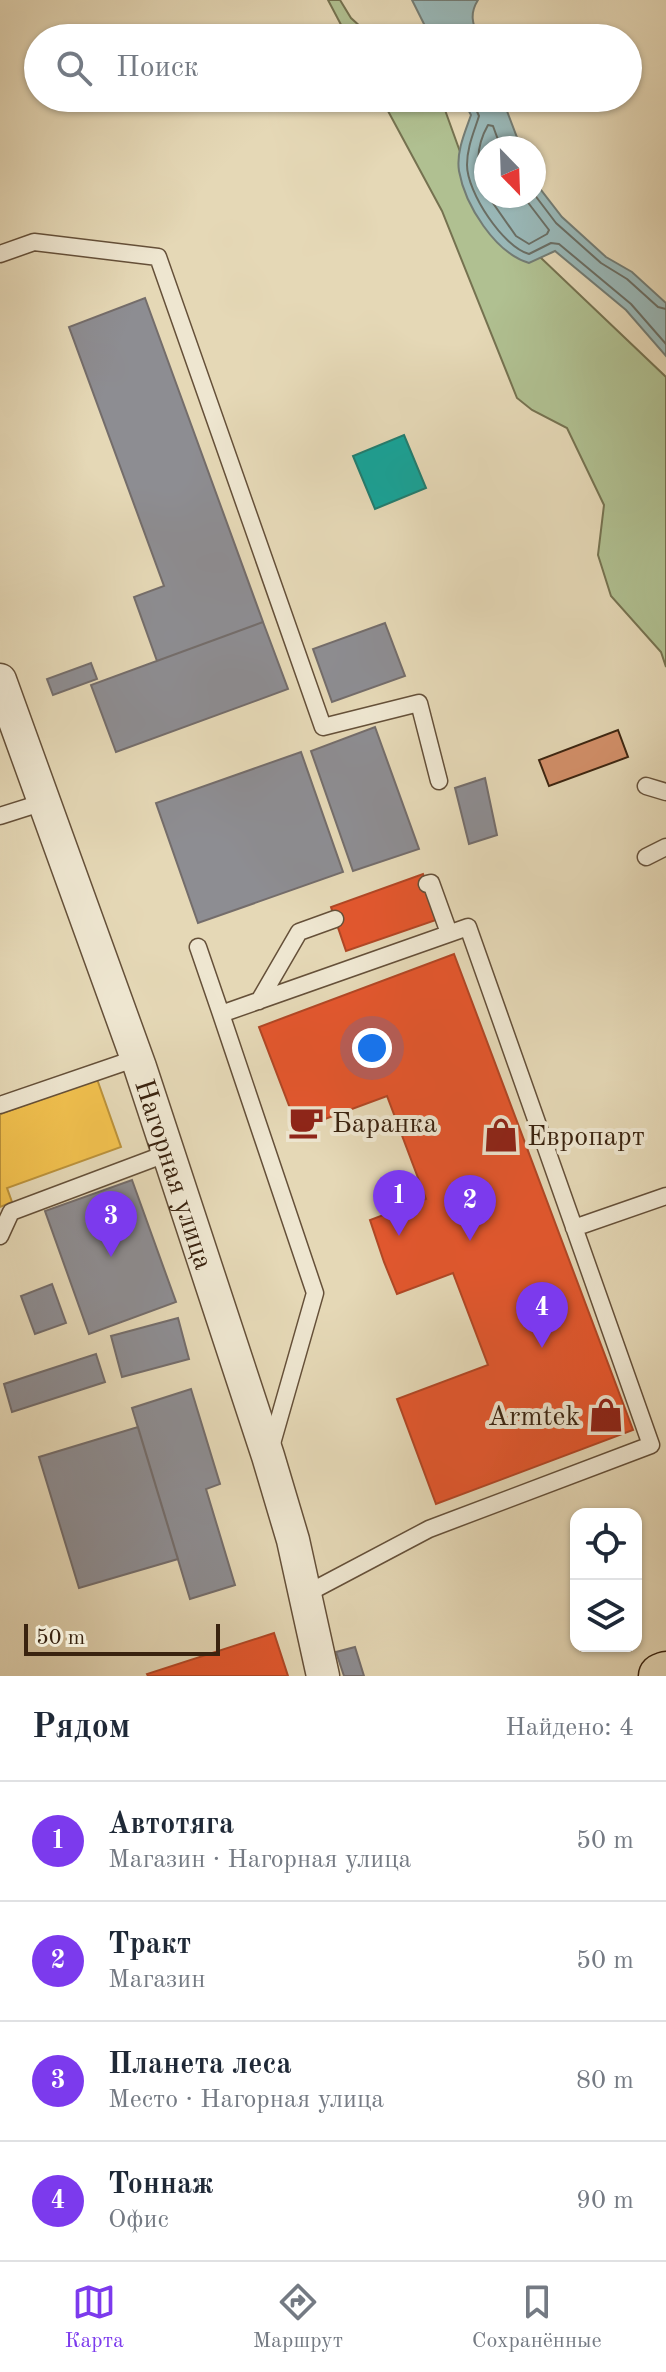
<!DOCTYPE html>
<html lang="ru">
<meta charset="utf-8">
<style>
:root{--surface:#fff;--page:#f2f2f3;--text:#1f2937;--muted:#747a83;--line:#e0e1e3;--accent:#7c3aed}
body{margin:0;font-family:"Old Standard TT",serif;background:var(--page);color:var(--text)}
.controls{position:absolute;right:24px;bottom:24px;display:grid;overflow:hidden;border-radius:16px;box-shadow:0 2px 6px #0004}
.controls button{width:72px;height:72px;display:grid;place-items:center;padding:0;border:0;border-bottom:2px solid var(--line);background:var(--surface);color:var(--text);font:40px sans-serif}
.compass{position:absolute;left:474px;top:136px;width:72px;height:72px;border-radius:50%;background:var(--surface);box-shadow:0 2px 6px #0004;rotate:157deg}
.scale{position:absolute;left:24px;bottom:20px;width:196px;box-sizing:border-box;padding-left:8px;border:4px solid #3a230f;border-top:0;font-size:22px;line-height:28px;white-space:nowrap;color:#3a230f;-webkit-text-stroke:6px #eee6d0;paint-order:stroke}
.you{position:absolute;left:372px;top:1048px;width:28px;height:28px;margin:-20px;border:6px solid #fff;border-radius:50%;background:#1a73e8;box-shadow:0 0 0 12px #1a73e833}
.badge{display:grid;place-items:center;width:52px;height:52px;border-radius:50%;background:var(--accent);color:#fff;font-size:26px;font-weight:700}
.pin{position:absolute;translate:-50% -66px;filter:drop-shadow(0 2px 4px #0008)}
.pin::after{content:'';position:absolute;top:42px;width:28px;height:24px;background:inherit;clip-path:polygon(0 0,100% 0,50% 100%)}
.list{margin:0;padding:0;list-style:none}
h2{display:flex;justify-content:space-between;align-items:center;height:104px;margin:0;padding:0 32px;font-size:34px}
h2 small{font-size:26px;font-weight:400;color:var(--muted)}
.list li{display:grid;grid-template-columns:52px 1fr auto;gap:24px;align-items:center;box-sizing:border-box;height:120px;padding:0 32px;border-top:2px solid var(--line)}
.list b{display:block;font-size:30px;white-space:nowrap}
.list p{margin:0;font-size:26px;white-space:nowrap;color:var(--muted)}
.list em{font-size:26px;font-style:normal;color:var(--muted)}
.icon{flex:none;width:44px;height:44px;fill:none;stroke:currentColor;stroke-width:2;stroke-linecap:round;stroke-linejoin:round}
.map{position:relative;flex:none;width:666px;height:1676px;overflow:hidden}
.search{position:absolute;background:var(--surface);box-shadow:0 2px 6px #0004;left:24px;right:24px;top:24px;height:88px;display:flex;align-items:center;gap:20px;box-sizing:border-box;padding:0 28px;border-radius:44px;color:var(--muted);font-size:30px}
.sheet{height:584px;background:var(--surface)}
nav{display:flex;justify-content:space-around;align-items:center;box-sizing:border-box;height:112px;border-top:2px solid var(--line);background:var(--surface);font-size:22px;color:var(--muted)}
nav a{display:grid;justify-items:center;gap:4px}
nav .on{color:var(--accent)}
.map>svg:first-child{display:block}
.green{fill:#b0c091;stroke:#757250;stroke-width:2}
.water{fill:#99b8b8;stroke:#737c74;stroke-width:2}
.homes{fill:#f2c14e;stroke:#bb923b;stroke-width:2}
.shops{fill:#e4572e;stroke:#b14725;stroke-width:2}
.public{fill:#17a398;stroke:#227d6f;stroke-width:2}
.industry{fill:#8d8d92;stroke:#746d6b;stroke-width:2}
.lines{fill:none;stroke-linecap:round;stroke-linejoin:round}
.shore{stroke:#6a6e64;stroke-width:2}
.building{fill:#d4906a;stroke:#3a230f;stroke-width:2}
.service-casing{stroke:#655039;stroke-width:19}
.minor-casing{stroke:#655039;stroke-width:35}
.primary-casing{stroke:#3a230f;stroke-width:47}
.service{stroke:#eee6d0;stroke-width:16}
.minor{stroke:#eee6d0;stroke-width:32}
.primary{stroke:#e5d8b6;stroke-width:44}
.labels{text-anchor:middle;stroke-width:8;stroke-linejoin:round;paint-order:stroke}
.poi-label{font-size:28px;fill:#3a230f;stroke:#eee6d0;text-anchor:start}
.street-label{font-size:28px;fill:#3a230f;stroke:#eee6d0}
</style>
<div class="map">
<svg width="666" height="1676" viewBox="0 0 666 1676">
<rect width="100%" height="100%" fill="#e5d8b6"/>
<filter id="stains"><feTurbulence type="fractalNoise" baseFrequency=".0025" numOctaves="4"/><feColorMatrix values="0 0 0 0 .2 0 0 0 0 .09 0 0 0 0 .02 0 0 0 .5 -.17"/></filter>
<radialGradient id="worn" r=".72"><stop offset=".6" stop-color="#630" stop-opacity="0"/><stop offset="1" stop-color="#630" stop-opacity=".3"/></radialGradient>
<!-- green -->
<path class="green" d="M 328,0 L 340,0 L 351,18 L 373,38 L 348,38 Z
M 381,98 L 441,99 L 476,196 L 666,377 L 666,667 L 661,652 L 611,596 L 598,555 L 604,505 L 567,428 L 532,410 L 517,398 L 442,211 Z"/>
<!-- water -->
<path class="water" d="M 412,0 L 478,0 C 469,14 473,24 478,38 L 431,38 Z
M 462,98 L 502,98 L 521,148 L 486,148 L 486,196 L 534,196 L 534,181 L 562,217 L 606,257 L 632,272 L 666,303 L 666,356 L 626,310 L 555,251 L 529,263 C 495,253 465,205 459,171 C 456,152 465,132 471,115 Z"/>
<!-- homes -->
<path class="homes" d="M 97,1079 L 121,1147 L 7,1188 L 12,1202 L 0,1207 L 0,1114 Z"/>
<!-- shops -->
<path class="shops" d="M 423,874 L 439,919 L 346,951 L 331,907 Z
M 454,954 L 633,1430 L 436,1504 L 397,1399 L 488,1365 L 453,1273 L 397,1294 L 384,1262 L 370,1220 L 426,1199 L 387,1096 L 298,1129 L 259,1027 Z
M 274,1633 L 288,1676 L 148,1676 L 147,1674 Z"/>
<!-- public -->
<path class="public" d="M 404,435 L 426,488 L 375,509 L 353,456 Z"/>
<!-- industry -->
<path class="industry" d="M 145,298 L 263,622 L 157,661 L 134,597 L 164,586 L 69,327 Z
M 263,622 L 288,689 L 116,752 L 91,685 Z
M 385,623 L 405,676 L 332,702 L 313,649 Z
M 91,663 L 97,679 L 53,695 L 47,679 Z
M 375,727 L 419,849 L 353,871 L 311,751 Z
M 301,752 L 343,872 L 198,923 L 156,803 Z
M 485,778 L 497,835 L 469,844 L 455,788 Z
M 132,1180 L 176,1302 L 89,1334 L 45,1211 Z
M 52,1284 L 66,1323 L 35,1334 L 21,1296 Z
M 178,1318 L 189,1359 L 122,1377 L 111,1336 Z
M 96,1354 L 105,1382 L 12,1412 L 4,1384 Z
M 191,1389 L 220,1484 L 206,1489 L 235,1585 L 190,1599 L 132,1408 Z
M 138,1427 L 178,1559 L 79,1588 L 39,1457 Z
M 355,1647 L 364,1676 L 344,1676 L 336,1652 Z"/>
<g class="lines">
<!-- shore -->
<path class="shore" d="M 471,98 L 479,116 C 474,132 467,147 467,165 C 467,192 503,247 529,254 L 551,243 L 559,244 L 631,304 L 666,344
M 486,192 C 476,168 475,148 488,125 L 493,126 L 501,148
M 534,194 L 556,223 L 601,263 L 627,279 L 658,307 L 666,309
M 488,196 L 516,236 L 529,244 L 547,234 L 549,230 L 523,196"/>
</g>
<!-- building -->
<path class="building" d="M 618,730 L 628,757 L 549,786 L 539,760 Z"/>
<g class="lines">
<!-- service casing -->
<g class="service-casing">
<path id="service" d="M 0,254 L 34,242 L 158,257 L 323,727 L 419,703 L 439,781
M 646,786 L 666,792
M 0,816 L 44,802
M 646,857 L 666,847
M 427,884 L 431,883 L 449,933
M 198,947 L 221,1014
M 259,1001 L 299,932 L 335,919
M 0,1105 L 137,1058
M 574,1228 L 666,1196
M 0,1236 L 11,1212 L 168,1153
M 271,1447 L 315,1293 L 221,1014 L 468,927 L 651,1445 L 429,1529 L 306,1594"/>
</g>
<!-- minor casing -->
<g class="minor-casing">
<g id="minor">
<path id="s1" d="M 0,680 L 140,1067 L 268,1456 L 293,1540 L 323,1676"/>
</g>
</g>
<!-- primary casing -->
<g class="primary-casing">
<path id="primary" d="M 661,1676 L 666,1674"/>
</g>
<!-- service -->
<use href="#service" class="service"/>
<!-- minor -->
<use href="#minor" class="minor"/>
<!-- primary -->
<use href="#primary" class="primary"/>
</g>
<!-- icons -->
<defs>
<g id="cafe-bare" transform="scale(2.76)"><path d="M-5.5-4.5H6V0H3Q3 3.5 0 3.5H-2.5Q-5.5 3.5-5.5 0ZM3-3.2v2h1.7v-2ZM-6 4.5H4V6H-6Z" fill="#8f2418" stroke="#eee6d0" stroke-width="2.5" paint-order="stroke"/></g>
<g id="shop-bare" transform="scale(2.76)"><path d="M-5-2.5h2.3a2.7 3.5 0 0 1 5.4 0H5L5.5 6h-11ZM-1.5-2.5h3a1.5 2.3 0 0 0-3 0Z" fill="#8f2418" stroke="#eee6d0" stroke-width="2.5" paint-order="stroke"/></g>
</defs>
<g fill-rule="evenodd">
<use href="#cafe-bare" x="306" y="1122"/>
<use href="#shop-bare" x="501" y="1135"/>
<use href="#shop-bare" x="606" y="1415"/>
</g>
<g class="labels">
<!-- poi labels -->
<g class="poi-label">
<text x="332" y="1132">Баранка</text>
<text x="527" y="1145">Европарт</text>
<text x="580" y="1425" text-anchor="end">Armtek</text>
</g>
<!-- street labels -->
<g class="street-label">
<text dy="10" stroke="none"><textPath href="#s1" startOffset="524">Нагорная улица</textPath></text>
</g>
</g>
<rect width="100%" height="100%" filter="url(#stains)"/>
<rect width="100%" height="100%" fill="url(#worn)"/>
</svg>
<div class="controls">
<button><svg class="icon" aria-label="locate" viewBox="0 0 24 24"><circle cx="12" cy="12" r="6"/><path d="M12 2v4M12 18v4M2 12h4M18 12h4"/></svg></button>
<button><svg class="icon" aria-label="layers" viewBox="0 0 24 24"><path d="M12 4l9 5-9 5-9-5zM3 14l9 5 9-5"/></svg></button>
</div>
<svg class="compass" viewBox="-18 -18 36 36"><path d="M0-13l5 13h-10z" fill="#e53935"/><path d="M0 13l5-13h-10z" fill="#747a83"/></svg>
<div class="scale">50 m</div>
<div class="you"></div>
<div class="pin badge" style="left:399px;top:1236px">1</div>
<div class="pin badge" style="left:470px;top:1241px">2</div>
<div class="pin badge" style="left:111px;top:1257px">3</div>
<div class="pin badge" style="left:542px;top:1348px">4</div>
<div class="search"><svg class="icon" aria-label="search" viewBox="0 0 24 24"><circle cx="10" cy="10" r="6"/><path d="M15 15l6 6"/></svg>Поиск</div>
</div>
<section class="sheet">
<h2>Рядом<small>Найдено: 4</small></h2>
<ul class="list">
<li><span class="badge">1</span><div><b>Автотяга</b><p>Магазин · Нагорная улица</p></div><em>50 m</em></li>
<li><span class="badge">2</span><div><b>Тракт</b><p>Магазин</p></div><em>50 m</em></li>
<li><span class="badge">3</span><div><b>Планета леса</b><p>Место · Нагорная улица</p></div><em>80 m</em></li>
<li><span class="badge">4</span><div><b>Тоннаж</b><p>Офис</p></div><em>90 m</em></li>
</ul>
</section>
<nav>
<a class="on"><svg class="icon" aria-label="map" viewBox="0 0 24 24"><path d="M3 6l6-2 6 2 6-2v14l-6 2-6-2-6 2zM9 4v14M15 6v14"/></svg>Карта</a>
<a><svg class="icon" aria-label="directions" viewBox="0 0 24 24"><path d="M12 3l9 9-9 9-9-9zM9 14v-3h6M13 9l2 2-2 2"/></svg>Маршрут</a>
<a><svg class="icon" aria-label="saved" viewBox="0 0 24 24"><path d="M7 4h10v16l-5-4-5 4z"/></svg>Сохранённые</a>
</nav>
